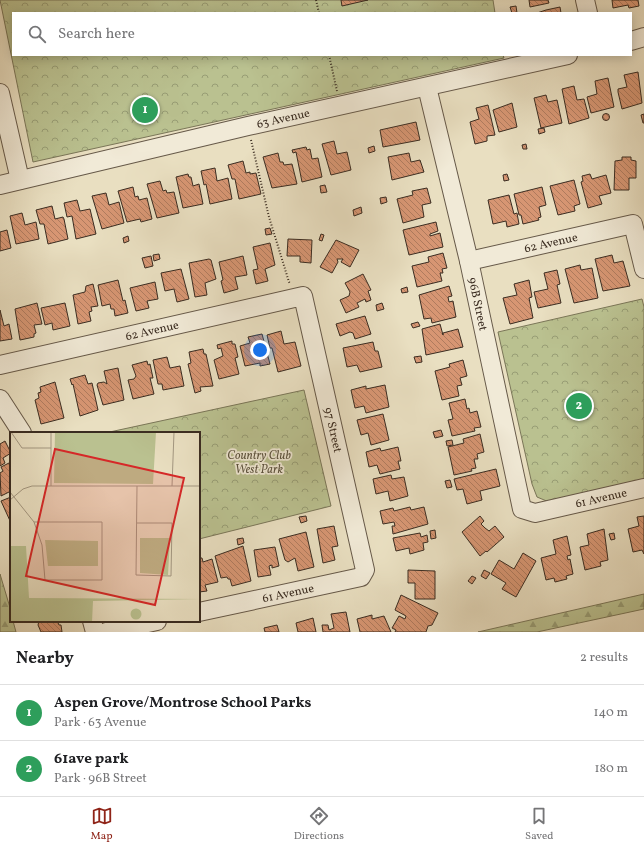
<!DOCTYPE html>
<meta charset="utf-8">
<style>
:root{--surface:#fff;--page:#f6f6f6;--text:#202124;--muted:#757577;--line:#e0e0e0;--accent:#8f2418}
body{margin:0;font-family:Vollkorn,serif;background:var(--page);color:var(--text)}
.you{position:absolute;left:260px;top:350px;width:14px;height:14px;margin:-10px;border:3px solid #fff;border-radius:50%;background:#1a73e8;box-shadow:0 0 0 6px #1a73e833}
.badge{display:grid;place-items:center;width:26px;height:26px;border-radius:50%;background:var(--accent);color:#fff;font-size:13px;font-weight:700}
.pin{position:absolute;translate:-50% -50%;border:2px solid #fff;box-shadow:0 1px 4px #0006}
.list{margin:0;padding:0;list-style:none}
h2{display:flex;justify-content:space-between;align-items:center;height:52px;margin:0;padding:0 16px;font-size:17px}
h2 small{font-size:13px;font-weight:400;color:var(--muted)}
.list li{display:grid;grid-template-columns:26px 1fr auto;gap:12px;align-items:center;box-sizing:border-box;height:56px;padding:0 16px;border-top:1px solid var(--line)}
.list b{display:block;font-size:15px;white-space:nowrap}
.list p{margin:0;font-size:13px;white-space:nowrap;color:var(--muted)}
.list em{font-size:13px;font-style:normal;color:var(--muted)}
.icon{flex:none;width:22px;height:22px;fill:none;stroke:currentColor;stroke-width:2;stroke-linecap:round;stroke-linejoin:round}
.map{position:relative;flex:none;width:644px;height:632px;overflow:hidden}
.search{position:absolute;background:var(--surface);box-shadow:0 2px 10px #0003;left:12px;right:12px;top:12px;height:44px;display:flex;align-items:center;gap:10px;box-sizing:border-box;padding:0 14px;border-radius:0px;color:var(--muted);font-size:15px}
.sheet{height:164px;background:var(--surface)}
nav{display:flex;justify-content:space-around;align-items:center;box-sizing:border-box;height:56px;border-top:1px solid var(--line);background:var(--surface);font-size:11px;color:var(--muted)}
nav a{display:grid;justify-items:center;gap:2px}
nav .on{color:var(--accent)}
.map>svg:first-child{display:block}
.forest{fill:url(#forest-firs);stroke:#7a7658}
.park{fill:url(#park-crowns);stroke:#7a7658}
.building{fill:url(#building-back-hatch);stroke:#3a2c21}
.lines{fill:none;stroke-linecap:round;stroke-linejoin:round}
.minor-casing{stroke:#665949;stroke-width:20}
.path{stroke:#3a2c21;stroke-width:2;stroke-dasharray:1 2;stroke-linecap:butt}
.minor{stroke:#f1ead7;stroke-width:18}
.labels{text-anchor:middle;stroke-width:3.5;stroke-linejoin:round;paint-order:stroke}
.street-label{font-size:12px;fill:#3a2c21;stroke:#f1ead7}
.park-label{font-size:12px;font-style:italic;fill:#5a513d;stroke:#f1ead7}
.inset-road{fill:none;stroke:#a39781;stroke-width:1}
.view{fill:#d62828;fill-opacity:0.15;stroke:#d62828;stroke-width:2}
.inset-edge{fill:none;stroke:#3a2c21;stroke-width:2}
</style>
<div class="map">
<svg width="644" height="632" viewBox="0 0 644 632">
<defs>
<pattern id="forest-firs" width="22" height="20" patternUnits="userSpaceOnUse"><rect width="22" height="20" fill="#bac190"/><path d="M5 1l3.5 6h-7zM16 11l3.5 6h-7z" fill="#989d75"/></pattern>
<pattern id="park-crowns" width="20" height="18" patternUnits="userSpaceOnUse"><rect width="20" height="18" fill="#bac190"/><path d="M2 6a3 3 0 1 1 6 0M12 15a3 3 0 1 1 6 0" fill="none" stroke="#989d75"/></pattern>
<pattern id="building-back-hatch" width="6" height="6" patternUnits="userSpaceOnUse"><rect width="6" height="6" fill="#d79673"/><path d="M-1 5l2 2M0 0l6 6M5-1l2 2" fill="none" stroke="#af7b5e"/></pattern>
</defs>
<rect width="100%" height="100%" fill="#e9dfc1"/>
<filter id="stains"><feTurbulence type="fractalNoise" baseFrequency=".005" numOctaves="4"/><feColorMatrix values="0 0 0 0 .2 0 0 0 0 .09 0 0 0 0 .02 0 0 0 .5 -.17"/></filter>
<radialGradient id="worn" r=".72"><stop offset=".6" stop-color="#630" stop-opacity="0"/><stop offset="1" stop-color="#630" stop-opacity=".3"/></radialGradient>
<!-- forest -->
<path class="forest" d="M 0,574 L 11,611 L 11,621 L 13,621 L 16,632 L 0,632 Z
M 644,594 L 644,609 L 537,632 L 478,632 Z"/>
<!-- park -->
<path class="park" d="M 0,0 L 493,0 L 495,13 L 13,13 L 13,55 L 503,55 L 504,58 L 33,162 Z
M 642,299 L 644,307 L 644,481 L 549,502 L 537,497 L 532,484 L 498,332 Z
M 304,390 L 331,506 L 199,539 L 199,433 L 105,433 Z"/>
<!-- building -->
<path class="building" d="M 341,0 L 368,0 L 342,6 Z
M 529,0 L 548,0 L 549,3 L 530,7 Z
M 612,0 L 638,0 L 639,6 L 629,8 L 628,5 L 613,8 Z
M 516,6 L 517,13 L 512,13 L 510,7 Z
M 560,7 L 561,13 L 537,13 L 546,10 Z
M 638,72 L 642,103 L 622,109 L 618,92 L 618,89 L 627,87 L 624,75 Z
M 608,78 L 614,107 L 591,113 L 587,97 L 597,94 L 595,81 Z
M 574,86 L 577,100 L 584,99 L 589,118 L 569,124 L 562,89 Z
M 546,95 L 548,102 L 557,100 L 562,123 L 541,128 L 534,98 Z
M 512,103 L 517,127 L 499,132 L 493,110 Z
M 488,105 L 495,135 L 487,136 L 487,141 L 475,144 L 470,122 L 479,119 L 476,108 Z
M602.5 117a3.5 3.5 0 1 1 7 0a3.5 3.5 0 1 1-7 0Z
M 644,114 L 644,123 L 643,123 L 641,115 Z
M 416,122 L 420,140 L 383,147 L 380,130 Z
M 544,128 L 545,132 L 539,134 L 538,129 Z
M 334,141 L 337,154 L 347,152 L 351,170 L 331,175 L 322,144 Z
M 526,144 L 527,149 L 523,149 L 522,145 Z
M 374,146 L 375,151 L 369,153 L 368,148 Z
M 306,147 L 307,150 L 310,149 L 312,159 L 318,158 L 322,177 L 302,182 L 296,152 L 293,153 L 292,150 Z
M 278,153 L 280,162 L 283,162 L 284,165 L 292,164 L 297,184 L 272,188 L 263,157 Z
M 409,153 L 411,162 L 420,160 L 424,172 L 392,180 L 388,157 Z
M 622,157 L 631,157 L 631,160 L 636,161 L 636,178 L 629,178 L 629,190 L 614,190 L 615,161 L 622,160 Z
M 243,161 L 246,173 L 250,172 L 250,174 L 256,173 L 261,194 L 239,199 L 235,179 L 232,179 L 228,165 Z
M 215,168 L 217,181 L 228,178 L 232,199 L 210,204 L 206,184 L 204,185 L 201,171 Z
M 188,174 L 189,177 L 191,177 L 193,186 L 199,184 L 203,204 L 183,208 L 176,177 Z
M 507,174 L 509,180 L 504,181 L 503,175 Z
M 590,174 L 592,179 L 606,175 L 611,193 L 599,196 L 602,204 L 588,208 L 581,182 L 583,181 L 582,176 Z
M 574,180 L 580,204 L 574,206 L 575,211 L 558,215 L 550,186 Z
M 160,181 L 163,191 L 166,190 L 167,193 L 174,192 L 179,213 L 157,218 L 147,184 Z
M 325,185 L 327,192 L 321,193 L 320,186 Z
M 133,187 L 135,197 L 138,196 L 139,200 L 147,198 L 152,219 L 141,222 L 140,219 L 127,222 L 118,191 Z
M 542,187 L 546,205 L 539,207 L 541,217 L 538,218 L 539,220 L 523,224 L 521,215 L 519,215 L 514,194 Z
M 427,188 L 431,203 L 422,205 L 424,217 L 403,223 L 397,199 L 413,195 L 412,191 Z
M 106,193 L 109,205 L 119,202 L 124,223 L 102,229 L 92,196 Z
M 509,195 L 514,214 L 517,213 L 519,224 L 507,227 L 506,221 L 493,224 L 488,200 Z
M 386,197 L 387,202 L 381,204 L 380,198 Z
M 77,200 L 80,211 L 90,209 L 96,234 L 76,239 L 72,216 L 67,217 L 64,203 Z
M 52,206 L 55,219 L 63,217 L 64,219 L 68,239 L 48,244 L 44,224 L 40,224 L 36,210 Z
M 361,207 L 362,213 L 354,216 L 353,210 Z
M 22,213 L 25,225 L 36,222 L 39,239 L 16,244 L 10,216 Z
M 436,222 L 438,231 L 430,234 L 430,236 L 440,233 L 443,247 L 409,255 L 403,230 Z
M 270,228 L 272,234 L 266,235 L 265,229 Z
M 7,230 L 11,248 L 0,251 L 0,232 Z
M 321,234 L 324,235 L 322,241 L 319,240 Z
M 128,236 L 129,241 L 124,243 L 123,238 Z
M 288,239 L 312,240 L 311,263 L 300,262 L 300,256 L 287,256 Z
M 336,240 L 359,250 L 350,267 L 341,262 L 343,259 L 337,259 L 338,262 L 332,273 L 320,267 Z
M 270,243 L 275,265 L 265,269 L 268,281 L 256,284 L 253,270 L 258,269 L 253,247 Z
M 443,253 L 447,268 L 442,269 L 443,273 L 440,273 L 442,281 L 417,287 L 412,266 L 429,262 L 428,257 Z
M 159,254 L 160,259 L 154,261 L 153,255 Z
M 612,255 L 614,263 L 623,261 L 630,286 L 603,291 L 595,259 Z
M 151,256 L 153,266 L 145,268 L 142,258 Z
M 243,256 L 247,275 L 235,277 L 238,289 L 224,293 L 221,281 L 223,280 L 219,262 Z
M 209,259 L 211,260 L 216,279 L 205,283 L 207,295 L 195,297 L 189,263 Z
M 580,265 L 581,270 L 592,268 L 598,298 L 574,303 L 565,269 Z
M 181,269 L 189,299 L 177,302 L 174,289 L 165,291 L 161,273 Z
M 557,270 L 560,284 L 557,285 L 561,303 L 538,308 L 534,292 L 548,289 L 544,273 Z
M 363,274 L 371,290 L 368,291 L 371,300 L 366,302 L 365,299 L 357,303 L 359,307 L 346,313 L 340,300 L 349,296 L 350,292 L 345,283 Z
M 118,280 L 123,301 L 125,300 L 128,313 L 115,316 L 114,309 L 111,309 L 110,304 L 102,306 L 98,285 Z
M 529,280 L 532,297 L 529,298 L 533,318 L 510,324 L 503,298 L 517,295 L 514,284 Z
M 155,282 L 158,299 L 147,301 L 149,308 L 136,311 L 130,288 Z
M 93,284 L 98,306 L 91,307 L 92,311 L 89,312 L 91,321 L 78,324 L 73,295 L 85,292 L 86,286 Z
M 449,286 L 452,296 L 448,297 L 449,302 L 453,301 L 456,317 L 432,323 L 431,318 L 424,319 L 419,295 Z
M 407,287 L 408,292 L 402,293 L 401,289 Z
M 37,303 L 42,324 L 34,325 L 36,333 L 34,334 L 34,337 L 20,340 L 15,309 Z
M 65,303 L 70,326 L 53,330 L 52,323 L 45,325 L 41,308 Z
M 382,303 L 384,309 L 377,311 L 376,305 Z
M 0,310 L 4,326 L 9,324 L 12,339 L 0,341 Z
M 365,316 L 371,334 L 355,339 L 353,333 L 350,332 L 340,336 L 336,324 Z
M 418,322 L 420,326 L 413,328 L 411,324 Z
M 440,324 L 443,335 L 443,333 L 458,329 L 463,347 L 426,355 L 422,329 Z
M 281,331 L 284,344 L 295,342 L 301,366 L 278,372 L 272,348 L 270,348 L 267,335 Z
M 262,334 L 270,364 L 260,366 L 260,363 L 245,366 L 240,346 L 250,343 L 248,337 Z
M 232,341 L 232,344 L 235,344 L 238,357 L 235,358 L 239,374 L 219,379 L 214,360 L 223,356 L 221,348 L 218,349 L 217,345 Z
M 373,342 L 375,351 L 378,351 L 382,367 L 360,372 L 357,365 L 347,367 L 343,348 Z
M 203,349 L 204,354 L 206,354 L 213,386 L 200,387 L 201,391 L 195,393 L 188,364 L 191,363 L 189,352 Z
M 421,356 L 422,362 L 416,363 L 414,357 Z
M 167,357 L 170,368 L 180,366 L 184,386 L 163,390 L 162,384 L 158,384 L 153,360 Z
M 463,360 L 467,376 L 460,378 L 462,385 L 457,386 L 459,396 L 442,400 L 435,371 L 450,367 L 449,364 Z
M 147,361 L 148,365 L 150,364 L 153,378 L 150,378 L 154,394 L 133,399 L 128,380 L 134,379 L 136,376 L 132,365 Z
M 118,368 L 124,400 L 103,405 L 97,385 L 98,383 L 104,382 L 107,384 L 104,371 Z
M 85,375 L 88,384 L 92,383 L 98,410 L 80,416 L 73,384 L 72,385 L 70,379 Z
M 55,382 L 64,418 L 41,424 L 35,400 L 39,398 L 38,393 L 41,392 L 40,387 Z
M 385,385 L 389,407 L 366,413 L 364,406 L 355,408 L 351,390 L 366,386 L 366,389 Z
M 465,399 L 467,409 L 469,408 L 470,413 L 477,411 L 481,427 L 474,428 L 475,431 L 452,436 L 448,420 L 453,419 L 449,403 Z
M 383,414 L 389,440 L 371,445 L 368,433 L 361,435 L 357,420 Z
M 441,430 L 443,436 L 435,438 L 433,432 Z
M 480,434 L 484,452 L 477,454 L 478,459 L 474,459 L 476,468 L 471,469 L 472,471 L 454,475 L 448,447 L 464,443 L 463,439 Z
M 452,440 L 453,445 L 447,446 L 446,441 Z
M 5,441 L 11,453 L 3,458 L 5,463 L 0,466 L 0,444 Z
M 398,447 L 401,461 L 398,461 L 400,469 L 380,474 L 377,465 L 369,467 L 366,452 L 380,448 L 381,451 Z
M 11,462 L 11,491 L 1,496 L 0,473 L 3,471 L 1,467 Z
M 496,469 L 500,486 L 480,491 L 482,500 L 467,504 L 463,489 L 457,490 L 454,479 Z
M 391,475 L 392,479 L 404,477 L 408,496 L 390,501 L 388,491 L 376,494 L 373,479 Z
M 450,480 L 452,487 L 447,488 L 445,481 Z
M 11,497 L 11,523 L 1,501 Z
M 410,507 L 411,510 L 424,507 L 428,524 L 393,534 L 392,526 L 395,526 L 394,522 L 383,524 L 380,511 L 393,508 L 394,511 Z
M 306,516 L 307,521 L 301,523 L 299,517 Z
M 480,516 L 484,521 L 481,524 L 485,528 L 489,531 L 495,526 L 504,537 L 487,552 L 486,551 L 480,556 L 462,532 Z
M 644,516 L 644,554 L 642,550 L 633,552 L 628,529 L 639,526 L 637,517 Z
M 334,526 L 338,546 L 332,547 L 335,560 L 323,563 L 317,529 Z
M 604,529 L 608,560 L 600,562 L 601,566 L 585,570 L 580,547 L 589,545 L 587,534 Z
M 435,530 L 436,538 L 431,539 L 430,531 Z
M 306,532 L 314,567 L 298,571 L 295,558 L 288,562 L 285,560 L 279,539 Z
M 420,533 L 421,537 L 427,535 L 428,542 L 423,543 L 424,550 L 410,554 L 409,548 L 396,551 L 393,538 Z
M 614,533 L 615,539 L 611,540 L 609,534 Z
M 567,536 L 571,555 L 567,556 L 568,560 L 570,559 L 573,574 L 566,576 L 567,579 L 555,582 L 554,578 L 546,580 L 541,558 L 556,554 L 553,540 Z
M 243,538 L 244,543 L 238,545 L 237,539 Z
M 243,546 L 251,581 L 232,586 L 230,579 L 228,579 L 227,577 L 221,578 L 215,556 Z
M 275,547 L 279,566 L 272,568 L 272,565 L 269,566 L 271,575 L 258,577 L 254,550 Z
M 523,553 L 536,561 L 516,597 L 502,589 L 506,583 L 491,574 L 499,560 L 514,569 Z
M 199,558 L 202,558 L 203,562 L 212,559 L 218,582 L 205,585 L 207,591 L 199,592 Z
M 408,570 L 435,571 L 435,599 L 415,599 L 415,583 L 408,583 Z
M 484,570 L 490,573 L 486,579 L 481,576 Z
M 472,576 L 476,578 L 472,584 L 468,581 Z
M 401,595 L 438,613 L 432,625 L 428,626 L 426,632 L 395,632 L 396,630 L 392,628 L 399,616 L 405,619 L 406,616 L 395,610 Z
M 346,612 L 350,632 L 323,632 L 322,625 L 328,625 L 329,630 L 334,628 L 331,614 Z
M 372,615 L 372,619 L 384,616 L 391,632 L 360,632 L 357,619 Z
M 313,618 L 316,632 L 298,632 L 296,623 Z
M 39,621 L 65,621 L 58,623 L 59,625 L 61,625 L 62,632 L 41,632 L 38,625 Z
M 277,625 L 279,632 L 265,632 L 264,628 Z"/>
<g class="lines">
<!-- minor casing -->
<g class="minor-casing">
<g id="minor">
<path d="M 585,0 L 588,13"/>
<path d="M 631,41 L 644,37"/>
<path id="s1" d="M 427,87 L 469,261 L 522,509 L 535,513 L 644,488"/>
<path d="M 0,93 L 20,180"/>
<path id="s2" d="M 0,185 L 248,126 L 568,55"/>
<path id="s3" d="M 469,261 L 633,224 L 644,269"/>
<path id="s4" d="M 0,365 L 303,296 L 365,570 L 361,577 L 199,612"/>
<path d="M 0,399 L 22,433"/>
<path d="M 92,621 L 95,632"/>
<path d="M 106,632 L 157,621"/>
</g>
</g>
<!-- path -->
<path class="path" d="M 316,0 L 319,13
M 329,55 L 337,91
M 251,140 L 269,217 L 289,282 L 291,284"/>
<!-- minor -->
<use href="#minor" class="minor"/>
</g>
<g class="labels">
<!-- street labels -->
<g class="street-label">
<text dy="4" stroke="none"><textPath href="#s2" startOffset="291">63 Avenue</textPath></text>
<text dy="4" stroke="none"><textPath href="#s3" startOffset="84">62 Avenue</textPath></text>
<text dy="4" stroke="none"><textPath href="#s1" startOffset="223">96B Street</textPath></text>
<text dy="4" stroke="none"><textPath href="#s4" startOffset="156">62 Avenue</textPath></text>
<text dy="4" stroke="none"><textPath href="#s4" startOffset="448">97 Street</textPath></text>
<text dy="4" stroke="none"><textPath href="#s1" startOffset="514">61 Avenue</textPath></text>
<text transform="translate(288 593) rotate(-12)" y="4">61 Avenue</text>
</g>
<!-- park labels -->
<g class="park-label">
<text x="259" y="459">Country Club<tspan x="259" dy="14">West Park</tspan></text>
</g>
</g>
<!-- overview -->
<g transform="translate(10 432)">
<rect width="190" height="190" fill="#e9dfc1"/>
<path d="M120.5 182a5.5 5.5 0 1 1 11 0a5.5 5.5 0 1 1-11 0Z" fill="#bac190"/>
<path d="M 0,114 L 16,114 L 19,166 L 190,167 L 83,169 L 82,190 L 0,190 Z" fill="#bac190"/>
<path d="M 45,0 L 146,0 L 143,52 L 44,51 ZM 130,106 L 160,106 L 158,143 L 130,141 ZM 35,108 L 88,109 L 88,134 L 38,134 Z" fill="#bac190"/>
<path class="inset-road" d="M 1,0 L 12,16 L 41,16M 41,0 L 41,54M 127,54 L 126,143 L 161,144 L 162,91 L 127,91M 162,54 L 164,0M 0,60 L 24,90 L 32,113 L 35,148 L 92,148 L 92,90 L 24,90M 0,68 L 13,57 L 22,54 L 190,54"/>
<path class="view" d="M 45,17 L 174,46 L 145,173 L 16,144 Z"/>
<rect width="190" height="190" class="inset-edge"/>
</g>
<rect width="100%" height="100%" filter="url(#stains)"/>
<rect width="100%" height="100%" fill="url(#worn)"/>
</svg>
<div class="you"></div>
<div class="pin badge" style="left:145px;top:110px;background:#2e9e5b">1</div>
<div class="pin badge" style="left:579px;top:406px;background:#2e9e5b">2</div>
<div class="search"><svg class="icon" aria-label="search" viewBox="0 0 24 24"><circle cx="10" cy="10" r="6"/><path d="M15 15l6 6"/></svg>Search here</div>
</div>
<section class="sheet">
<h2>Nearby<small>2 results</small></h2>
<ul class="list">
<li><span class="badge" style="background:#2e9e5b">1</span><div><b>Aspen Grove/Montrose School Parks</b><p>Park · 63 Avenue</p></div><em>140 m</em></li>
<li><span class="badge" style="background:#2e9e5b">2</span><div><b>61ave park</b><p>Park · 96B Street</p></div><em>180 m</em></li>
</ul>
</section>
<nav>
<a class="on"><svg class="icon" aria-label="map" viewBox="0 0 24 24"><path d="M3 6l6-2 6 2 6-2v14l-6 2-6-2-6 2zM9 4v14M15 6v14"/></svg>Map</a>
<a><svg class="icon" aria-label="directions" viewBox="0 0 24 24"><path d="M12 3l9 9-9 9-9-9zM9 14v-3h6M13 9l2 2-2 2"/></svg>Directions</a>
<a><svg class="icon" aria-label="saved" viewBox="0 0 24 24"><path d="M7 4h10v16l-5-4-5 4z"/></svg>Saved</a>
</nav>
